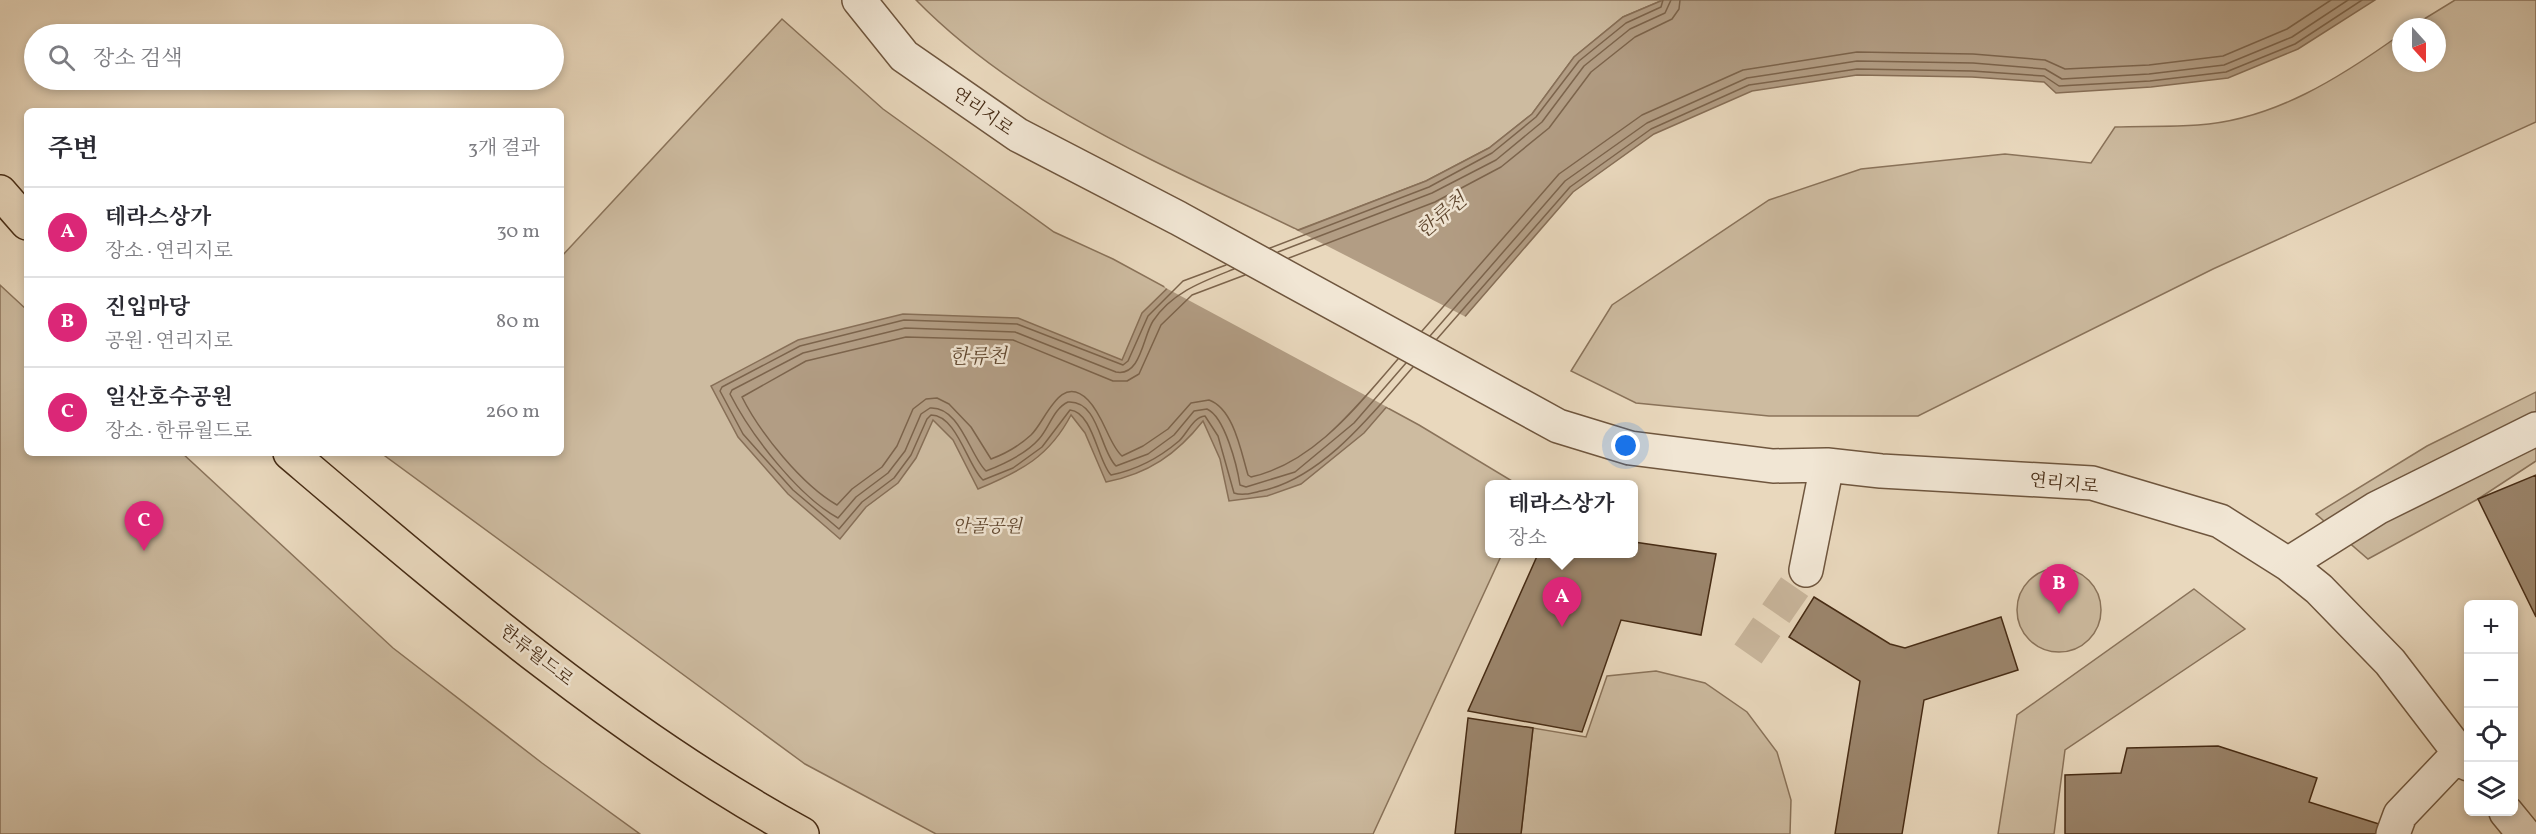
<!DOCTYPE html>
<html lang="ko">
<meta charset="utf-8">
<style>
:root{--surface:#fff;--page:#f7f7f7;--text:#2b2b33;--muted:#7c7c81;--line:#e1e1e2;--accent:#db2777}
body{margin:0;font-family:Vollkorn,"Noto Serif KR",serif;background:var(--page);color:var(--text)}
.controls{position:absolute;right:18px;bottom:18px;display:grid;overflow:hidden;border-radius:9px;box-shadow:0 3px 9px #0003}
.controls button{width:54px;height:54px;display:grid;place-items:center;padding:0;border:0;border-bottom:2px solid var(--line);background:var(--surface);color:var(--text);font:30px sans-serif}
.compass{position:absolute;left:2392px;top:18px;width:54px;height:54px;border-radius:50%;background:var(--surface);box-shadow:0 3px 9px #0003;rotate:159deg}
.you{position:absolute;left:1626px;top:446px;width:21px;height:21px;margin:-15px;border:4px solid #fff;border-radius:50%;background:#1a73e8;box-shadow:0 0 0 9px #1a73e833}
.badge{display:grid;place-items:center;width:39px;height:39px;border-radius:50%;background:var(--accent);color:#fff;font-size:20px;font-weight:700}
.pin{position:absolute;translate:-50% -50px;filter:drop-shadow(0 2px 3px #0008)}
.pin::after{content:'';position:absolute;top:32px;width:21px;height:18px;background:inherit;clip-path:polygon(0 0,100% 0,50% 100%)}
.popup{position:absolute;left:1485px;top:480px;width:153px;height:78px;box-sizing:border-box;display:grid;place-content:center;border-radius:9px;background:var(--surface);filter:drop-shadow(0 2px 4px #0005);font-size:20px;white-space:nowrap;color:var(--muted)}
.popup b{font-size:22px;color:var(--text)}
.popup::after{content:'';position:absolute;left:50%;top:100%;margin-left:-12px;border:12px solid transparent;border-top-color:var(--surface)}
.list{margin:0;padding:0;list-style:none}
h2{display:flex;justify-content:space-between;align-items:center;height:78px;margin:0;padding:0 24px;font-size:26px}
h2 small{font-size:20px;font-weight:400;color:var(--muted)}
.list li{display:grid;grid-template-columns:39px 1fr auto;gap:18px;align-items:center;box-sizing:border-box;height:90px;padding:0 24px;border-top:2px solid var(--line)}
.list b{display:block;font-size:22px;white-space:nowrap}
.list p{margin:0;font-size:20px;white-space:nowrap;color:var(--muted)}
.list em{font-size:20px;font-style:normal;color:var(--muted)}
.icon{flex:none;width:33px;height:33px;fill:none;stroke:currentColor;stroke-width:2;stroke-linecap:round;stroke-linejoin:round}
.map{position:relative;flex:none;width:2536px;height:834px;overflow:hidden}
.search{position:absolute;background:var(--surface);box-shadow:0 3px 9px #0003;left:24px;top:24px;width:540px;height:66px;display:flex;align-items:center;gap:15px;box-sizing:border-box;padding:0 21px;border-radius:33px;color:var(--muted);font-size:22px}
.panel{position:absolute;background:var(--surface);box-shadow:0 3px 9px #0003;left:24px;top:108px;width:540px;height:348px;border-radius:9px}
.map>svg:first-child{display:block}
.green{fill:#cdbba0;stroke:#8a735a;stroke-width:1.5}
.water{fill:#b29d84;stroke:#876f57;stroke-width:1.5}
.pier{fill:#e9d8bd}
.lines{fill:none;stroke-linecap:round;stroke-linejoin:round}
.shore{stroke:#7c644c;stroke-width:1.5}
.building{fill:#9b856c;stroke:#462b14;stroke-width:1.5}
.minor-tunnel{stroke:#c8b59b;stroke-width:33;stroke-dasharray:33 16;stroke-linecap:butt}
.minor-casing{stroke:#6f563e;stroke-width:36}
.major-casing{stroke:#462b14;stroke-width:36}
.minor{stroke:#f1e6d4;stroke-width:33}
.major{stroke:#e9d8bd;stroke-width:33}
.labels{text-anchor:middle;stroke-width:5;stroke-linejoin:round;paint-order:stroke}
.street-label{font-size:18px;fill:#462b14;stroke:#f1e6d4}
.park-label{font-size:18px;font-style:italic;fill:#614830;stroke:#f1e6d4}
.water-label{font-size:20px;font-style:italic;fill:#614830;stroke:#f1e6d4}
</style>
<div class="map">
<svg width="2536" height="834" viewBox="0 0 2536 834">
<rect width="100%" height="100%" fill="#e9d8bd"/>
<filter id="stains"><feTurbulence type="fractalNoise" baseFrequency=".00333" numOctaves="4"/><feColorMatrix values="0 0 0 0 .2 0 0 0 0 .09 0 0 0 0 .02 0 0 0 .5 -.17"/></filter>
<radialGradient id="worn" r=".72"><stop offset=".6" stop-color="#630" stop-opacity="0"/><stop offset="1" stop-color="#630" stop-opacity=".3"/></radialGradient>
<!-- green -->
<path class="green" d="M 916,0 L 1663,0 L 1623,17 L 1574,57 L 1532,114 L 1489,148 L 1426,181 L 1298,230 C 1164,165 1022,108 916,0 Z
M 2455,0 L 2536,0 L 2536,122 L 2213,269 L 1918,416 L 1769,416 L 1636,403 L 1571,371 L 1612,305 L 1769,200 L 1861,169 L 2005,154 L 2091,163 L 2115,127 C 2142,126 2170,127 2198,125 C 2274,120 2341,77 2401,34 L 2401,63 L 2437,63 L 2437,27 L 2411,27 Z
M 782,19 L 883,109 L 1054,232 L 1113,259 L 1419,425 L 1517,484 L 1490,484 L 1490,554 L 1502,554 L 1373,834 L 936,834 L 805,764 L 381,453 L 561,453 L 561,257 Z
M 0,285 L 27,310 L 27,453 L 182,453 L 393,648 L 542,763 L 640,834 L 0,834 Z
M 2536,392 L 2536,461 L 2478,499 L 2368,559 L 2316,514 L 2427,446 Z
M2017 610a42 42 0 1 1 84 0a42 42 0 1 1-84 0Z
M 2194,589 L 2245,629 L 2065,750 L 2054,834 L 1998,834 L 2017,715 Z
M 1656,671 L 1705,683 L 1747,712 L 1777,752 L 1791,800 L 1790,834 L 1521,834 L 1533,728 L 1586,737 L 1607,676 Z"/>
<!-- water -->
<path class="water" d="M 1663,0 L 2375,0 L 2298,49 L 2228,78 L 2151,87 L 2056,93 L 2044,82 L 1972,77 L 1857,75 L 1752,91 L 1654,134 L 1573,192 L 1364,433 L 1301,484 L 1267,496 L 1229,501 L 1220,459 L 1203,421 C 1177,454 1148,474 1106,482 L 1085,433 L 1071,415 C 1049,457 1021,471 978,489 L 953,440 L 933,420 L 916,458 L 898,483 L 866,507 L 840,539 L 788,494 L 738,437 L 711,386 L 798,340 L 903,314 L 1018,318 L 1122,360 L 1142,313 L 1180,276 L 1426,181 L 1489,148 L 1532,114 L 1574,57 L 1623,17 Z"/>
<!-- pier -->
<path class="pier" d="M 1294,229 L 1468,318 L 1389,408 L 1164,287 L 1178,273 Z"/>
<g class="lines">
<!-- shore -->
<path class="shore" d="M 1270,248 L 1429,187 L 1492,153 L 1536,117 L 1579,61 L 1626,23 L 1661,7 L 1663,0
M 1278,252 L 1432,193 L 1496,160 L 1542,122 L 1584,66 L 1630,29 L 1665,13 L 1671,0
M 1289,258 L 1435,202 L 1501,167 L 1549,128 L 1591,72 L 1635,37 L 1672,19 L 1679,9 L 1680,0
M 1226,265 L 1183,281 L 1148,316 L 1128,361 L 1123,365 L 1017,324 L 904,320 L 800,346 L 722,387 L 720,391 L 743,434 L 793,490 L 839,529 L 862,502 L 894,478 L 911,455 L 927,419 L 931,415 C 957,415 968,467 983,480 L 1013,468 L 1042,447 L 1070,410 C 1093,412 1098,462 1111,475 C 1136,470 1159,458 1179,441 C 1187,434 1193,417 1205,416 L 1218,436 L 1234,493 C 1243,496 1252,493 1261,491 C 1323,478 1373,413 1413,367
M 1234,269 C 1204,281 1172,292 1153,321 C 1143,336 1141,377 1116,372 L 1015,332 L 905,328 L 803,353 L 732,390 L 730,394 C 751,435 798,496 838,518 L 856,497 L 888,473 L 905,451 L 921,414 L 930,408 C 960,406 970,456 986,471 C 1004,464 1026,454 1039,439 C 1049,428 1054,408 1068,402 C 1099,400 1100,451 1116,466 L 1148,454 L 1174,435 L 1194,411 L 1207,409 C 1225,417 1237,466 1240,485 L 1246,487 L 1295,472 L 1354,423 L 1406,363
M 1245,275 L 1192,295 L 1161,325 L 1139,374 L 1127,381 L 1113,381 L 1013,340 L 906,337 L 806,361 L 742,397 C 760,433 802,485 837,505 L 852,489 L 882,467 L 897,446 L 913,409 L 926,399 L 937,398 L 949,404 L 971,427 L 991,459 C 1005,454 1020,445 1031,435 C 1046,421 1060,372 1088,400 C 1104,416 1109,445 1122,456 L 1143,446 L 1168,429 L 1191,403 L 1209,400 C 1234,409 1241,452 1248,475 L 1251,477 C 1314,463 1358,405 1398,359
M 1422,331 L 1559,174 L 1642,115 L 1743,70 L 1857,52 L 1973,54 L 2045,60 L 2065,69 L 2149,65 L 2223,56 L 2287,29 L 2331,0
M 1430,336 L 1565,181 L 1647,123 L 1747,78 L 1857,61 L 1973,63 L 2045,69 L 2062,79 L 2149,74 L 2224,65 L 2292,37 L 2348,0
M 1437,339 L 1570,187 L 1651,129 L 1749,85 L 1857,69 L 1972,71 L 2044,76 L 2059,86 L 2150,81 L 2226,72 L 2295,44 L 2362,0"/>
</g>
<!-- building -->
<path class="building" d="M 2536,475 L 2536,617 L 2478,499 Z
M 1634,542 L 1716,554 L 1701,635 L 1621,620 L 1582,732 L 1468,711 L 1538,554 L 1634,554 Z
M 1814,597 L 1890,644 L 1905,648 L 2001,617 L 2018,670 L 1924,700 L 1902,834 L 1835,834 L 1860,681 L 1789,637 Z
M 1468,718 L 1533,728 L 1521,834 L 1455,834 Z
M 2218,746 L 2317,778 L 2309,802 L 2379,824 L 2376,834 L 2065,834 L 2065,775 L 2121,773 L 2127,748 Z"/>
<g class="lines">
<!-- minor-tunnel -->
<path class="minor-tunnel" d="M 1748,654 L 1806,570"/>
<!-- minor casing -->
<g class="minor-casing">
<path id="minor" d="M 859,0 L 904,56 L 1018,135 L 1178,218 L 1558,426 L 1630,448 L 1773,466 L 1827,465 L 1881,471 L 2092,483 L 2220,521 L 2288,564 L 2319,589 L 2390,662 L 2468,764
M 2288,564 L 2377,508 L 2536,429
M 1806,570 L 1827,465
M 2506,812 L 2524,834
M 2393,834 L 2400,815 L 2460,752"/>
</g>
<!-- major casing -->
<g class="major-casing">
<path id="major" d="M 0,192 L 27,223
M 290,453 C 450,589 617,733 802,834"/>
</g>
<!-- minor -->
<use href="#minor" class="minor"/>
<!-- major -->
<use href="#major" class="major"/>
</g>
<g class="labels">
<!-- street labels -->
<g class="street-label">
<text transform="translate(983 111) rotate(35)" y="6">연리지로</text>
<text transform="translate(2064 483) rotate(6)" y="6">연리지로</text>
<text transform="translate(537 655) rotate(38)" y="6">한류월드로</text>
</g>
<!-- park labels -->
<g class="park-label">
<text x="987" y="532">안골공원</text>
</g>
<!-- water labels -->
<g class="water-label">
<text transform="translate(1441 215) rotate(-40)" y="7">한류천</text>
<text transform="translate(978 356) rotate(-1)" y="7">한류천</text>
</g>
</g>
<rect width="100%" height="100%" filter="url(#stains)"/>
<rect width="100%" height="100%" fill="url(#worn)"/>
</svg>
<div class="controls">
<button>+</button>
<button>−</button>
<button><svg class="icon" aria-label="locate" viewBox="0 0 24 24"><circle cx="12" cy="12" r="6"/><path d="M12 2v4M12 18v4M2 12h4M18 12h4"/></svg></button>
<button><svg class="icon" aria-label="layers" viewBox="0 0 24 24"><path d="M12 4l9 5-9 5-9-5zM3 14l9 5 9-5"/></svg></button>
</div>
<svg class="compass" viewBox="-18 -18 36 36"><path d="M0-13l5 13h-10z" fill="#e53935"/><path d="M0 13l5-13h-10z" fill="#7c7c81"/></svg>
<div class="you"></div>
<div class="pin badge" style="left:1562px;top:627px">A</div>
<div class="popup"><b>테라스상가</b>장소</div>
<div class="pin badge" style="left:2059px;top:614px">B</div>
<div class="pin badge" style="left:144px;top:551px">C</div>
<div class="search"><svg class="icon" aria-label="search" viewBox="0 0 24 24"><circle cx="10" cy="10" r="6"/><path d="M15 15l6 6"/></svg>장소 검색</div>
<section class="panel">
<h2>주변<small>3개 결과</small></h2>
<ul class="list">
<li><span class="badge">A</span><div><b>테라스상가</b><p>장소 · 연리지로</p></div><em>30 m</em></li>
<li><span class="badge">B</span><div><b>진입마당</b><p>공원 · 연리지로</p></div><em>80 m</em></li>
<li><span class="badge">C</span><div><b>일산호수공원</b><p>장소 · 한류월드로</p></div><em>260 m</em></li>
</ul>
</section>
</div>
